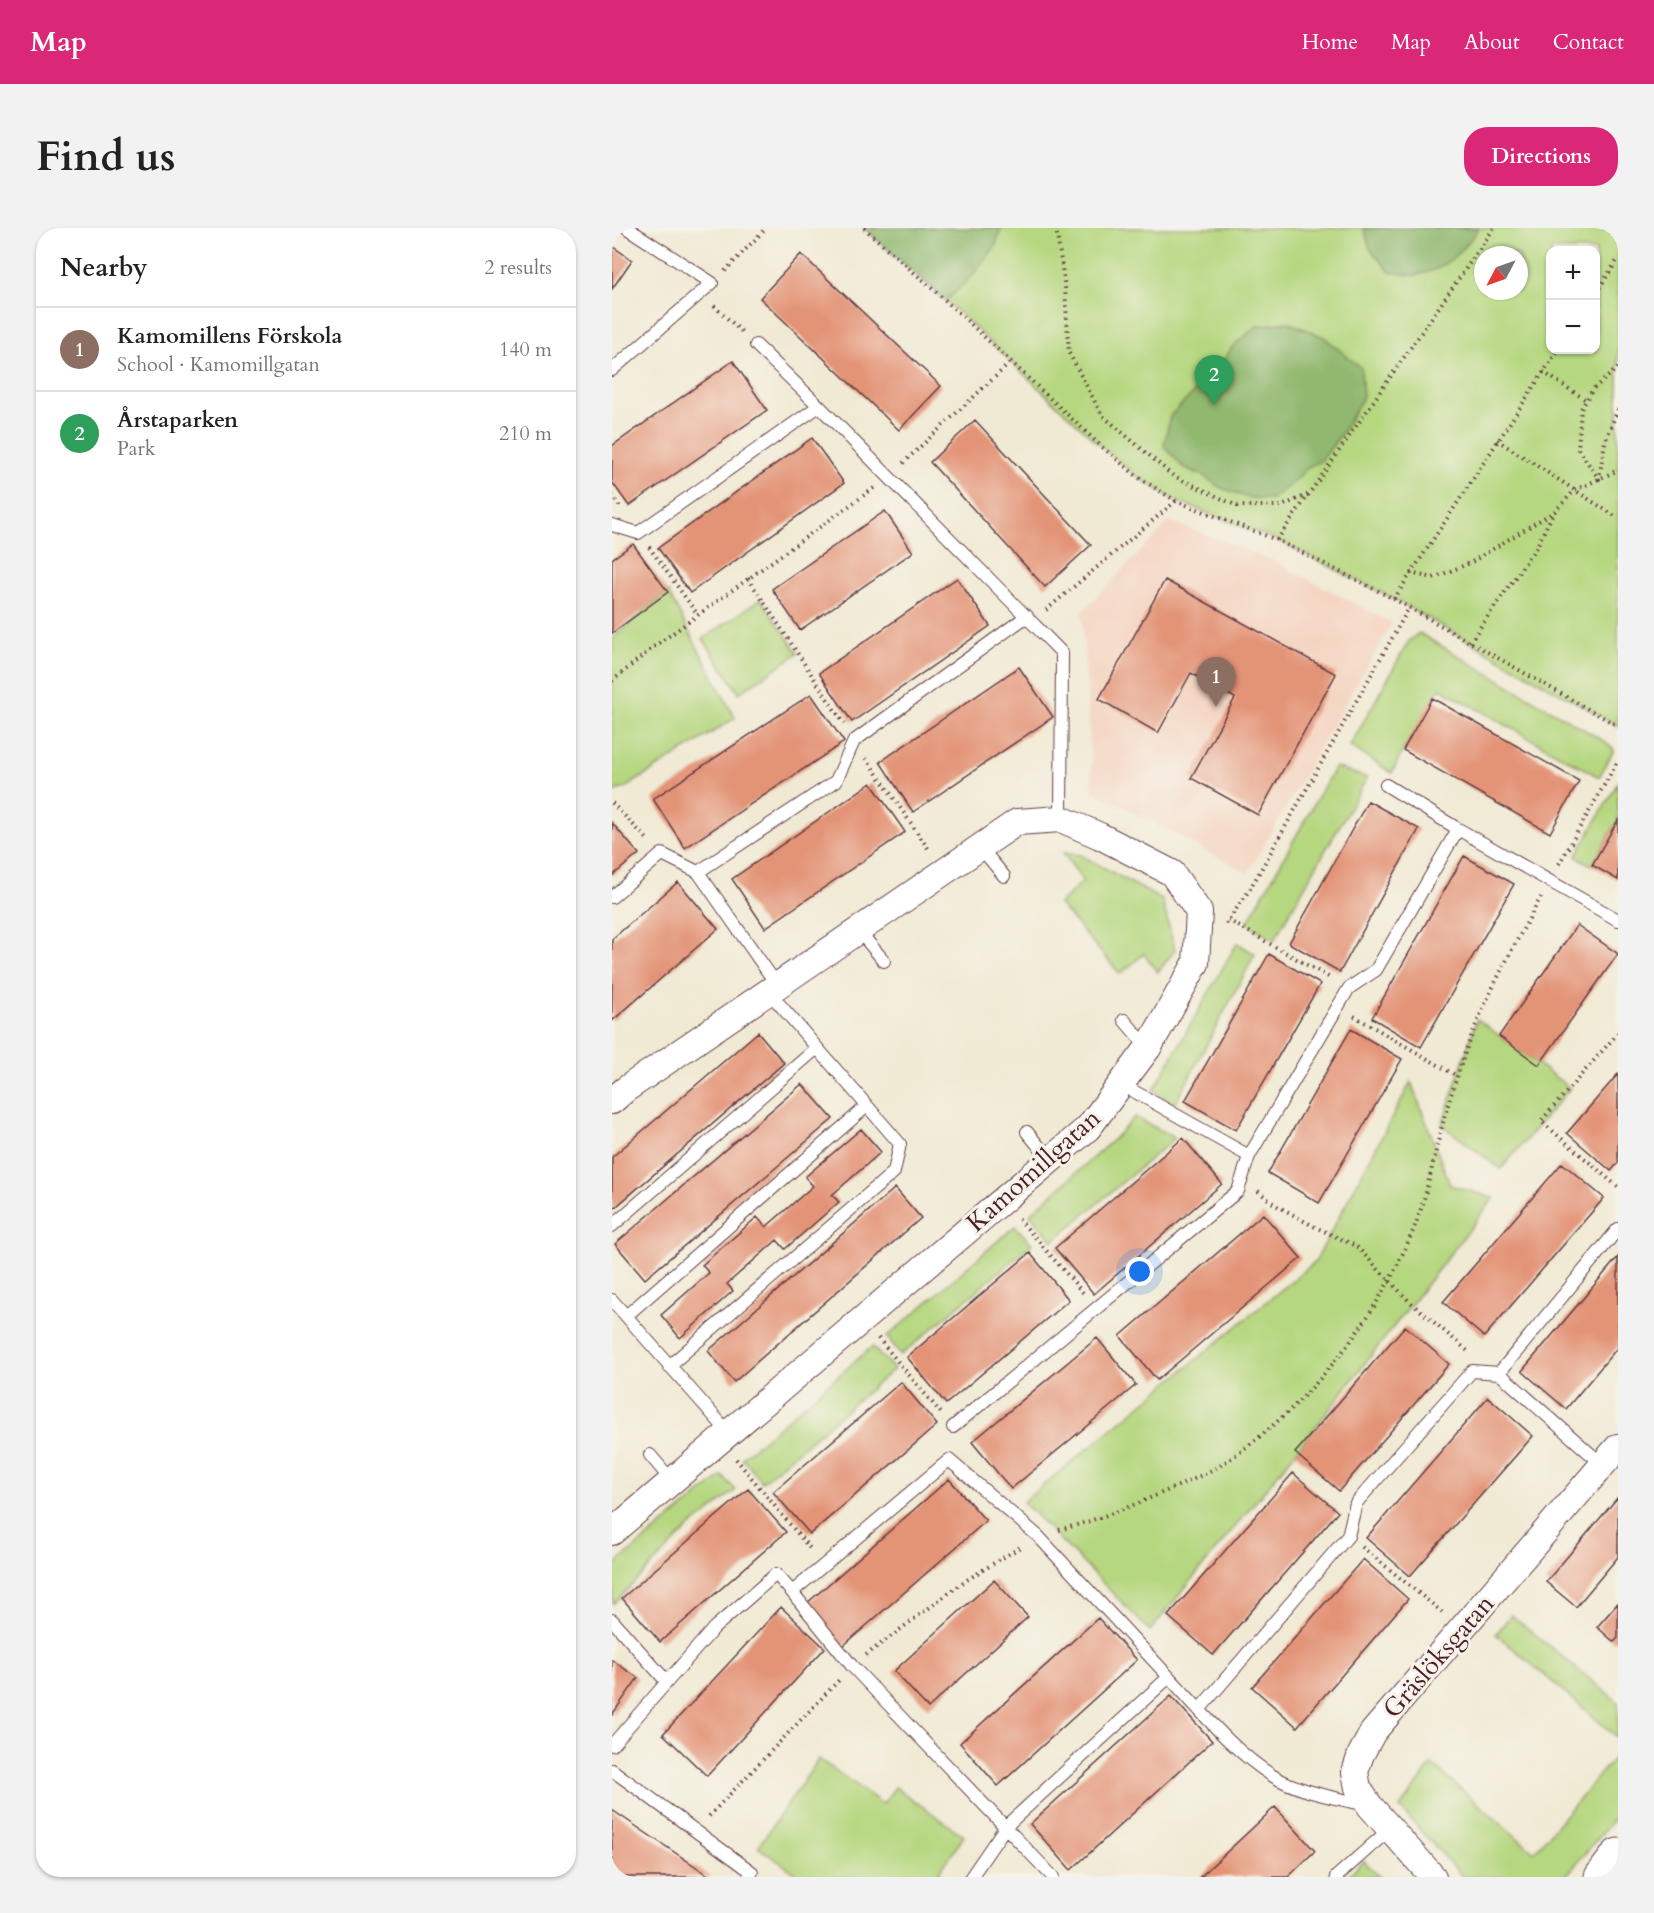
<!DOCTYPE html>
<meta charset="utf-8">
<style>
:root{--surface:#fff;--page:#f2f2f2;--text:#222;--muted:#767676;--line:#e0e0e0;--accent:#db2777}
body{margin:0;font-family:Cardo,serif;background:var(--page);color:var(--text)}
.controls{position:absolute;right:18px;top:18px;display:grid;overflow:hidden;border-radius:12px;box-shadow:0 2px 4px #0004}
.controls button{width:54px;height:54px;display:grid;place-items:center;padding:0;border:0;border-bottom:2px solid var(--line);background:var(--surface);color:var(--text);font:30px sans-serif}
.compass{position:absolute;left:862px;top:18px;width:54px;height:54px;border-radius:50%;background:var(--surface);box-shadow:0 2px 4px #0004;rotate:229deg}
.you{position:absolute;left:528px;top:1044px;width:21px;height:21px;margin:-15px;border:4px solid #fff;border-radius:50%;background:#1a73e8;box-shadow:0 0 0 9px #1a73e833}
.badge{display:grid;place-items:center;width:39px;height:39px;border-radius:50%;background:var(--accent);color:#fff;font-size:20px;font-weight:700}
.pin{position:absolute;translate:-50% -50px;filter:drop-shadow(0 2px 3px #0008)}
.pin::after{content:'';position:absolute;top:32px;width:21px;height:18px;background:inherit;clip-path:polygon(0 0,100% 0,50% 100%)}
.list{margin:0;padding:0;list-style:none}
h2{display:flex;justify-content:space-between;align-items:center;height:78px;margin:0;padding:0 24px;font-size:26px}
h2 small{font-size:20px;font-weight:400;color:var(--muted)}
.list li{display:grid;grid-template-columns:39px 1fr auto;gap:18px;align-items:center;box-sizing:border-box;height:84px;padding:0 24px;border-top:2px solid var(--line)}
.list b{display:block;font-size:22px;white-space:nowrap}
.list p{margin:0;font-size:20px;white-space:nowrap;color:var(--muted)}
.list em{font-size:20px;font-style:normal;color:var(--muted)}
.map{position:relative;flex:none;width:1006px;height:1649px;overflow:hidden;border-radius:24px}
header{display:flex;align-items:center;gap:36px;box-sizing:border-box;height:84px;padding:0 30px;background:var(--accent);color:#fff}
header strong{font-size:28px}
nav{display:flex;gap:33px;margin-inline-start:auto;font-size:21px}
.intro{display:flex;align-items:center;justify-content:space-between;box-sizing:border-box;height:144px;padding:0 36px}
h1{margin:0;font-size:42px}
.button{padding:15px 27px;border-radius:24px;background:var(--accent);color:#fff;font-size:21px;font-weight:700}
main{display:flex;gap:36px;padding:0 36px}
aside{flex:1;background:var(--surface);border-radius:24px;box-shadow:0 2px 4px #0004}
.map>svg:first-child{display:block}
.built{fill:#f4d3c0}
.green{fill:#b5d77f;stroke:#807b55;stroke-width:1.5;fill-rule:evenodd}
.forest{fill:#90b86e;stroke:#6d6c4c;stroke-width:1.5}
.building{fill:#e39376}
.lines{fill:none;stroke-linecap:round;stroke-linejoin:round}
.service-casing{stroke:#633d44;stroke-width:14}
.minor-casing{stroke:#633d44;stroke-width:28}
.secondary-casing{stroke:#633d44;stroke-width:35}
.path{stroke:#633d44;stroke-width:4;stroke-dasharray:1.5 4.5;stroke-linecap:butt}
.service{stroke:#fff;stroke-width:12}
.minor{stroke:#fff;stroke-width:26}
.secondary{stroke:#fff;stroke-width:33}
.labels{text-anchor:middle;stroke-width:6;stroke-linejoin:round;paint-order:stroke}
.street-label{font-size:26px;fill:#4a1f2b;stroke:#f7f3e8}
</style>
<header>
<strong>Map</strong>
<nav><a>Home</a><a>Map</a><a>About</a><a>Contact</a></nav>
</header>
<div class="intro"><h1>Find us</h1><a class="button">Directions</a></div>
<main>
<aside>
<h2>Nearby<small>2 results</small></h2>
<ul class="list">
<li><span class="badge" style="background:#8d6e63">1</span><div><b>Kamomillens Förskola</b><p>School · Kamomillgatan</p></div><em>140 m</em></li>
<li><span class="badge" style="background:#2e9e5b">2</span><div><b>Årstaparken</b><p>Park</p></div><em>210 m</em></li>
</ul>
</aside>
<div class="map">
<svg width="1006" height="1649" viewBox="0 0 1006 1649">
<rect width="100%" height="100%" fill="#f7f3e8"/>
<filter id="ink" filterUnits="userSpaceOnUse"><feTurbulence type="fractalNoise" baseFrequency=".0167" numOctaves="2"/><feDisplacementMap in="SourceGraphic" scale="12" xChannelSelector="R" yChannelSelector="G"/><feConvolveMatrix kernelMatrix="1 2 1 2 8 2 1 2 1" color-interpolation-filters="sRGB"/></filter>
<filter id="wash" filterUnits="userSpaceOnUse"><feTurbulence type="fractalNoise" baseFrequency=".008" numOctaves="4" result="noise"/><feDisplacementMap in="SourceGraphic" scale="24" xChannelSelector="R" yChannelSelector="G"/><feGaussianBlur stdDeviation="1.35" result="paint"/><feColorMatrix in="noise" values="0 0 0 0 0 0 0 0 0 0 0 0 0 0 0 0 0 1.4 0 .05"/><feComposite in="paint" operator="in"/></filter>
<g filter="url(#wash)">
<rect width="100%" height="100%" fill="#f0ead4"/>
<!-- built -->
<path class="built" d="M 558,293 L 657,331 L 780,395 L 636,645 L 481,563 L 470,384 Z"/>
<!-- green -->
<path class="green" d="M 252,0 L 1006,0 L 1006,498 L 782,371 L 665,312 L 564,273 L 526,249 L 490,219 L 334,73 ZM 939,22 L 984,22 L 984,122 L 939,122 ZM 871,27 L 907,27 L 907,63 L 871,63 Z
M 56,364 L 123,490 L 13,560 L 0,564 L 0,410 Z
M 149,371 L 186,425 L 127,465 L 91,411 Z
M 807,405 L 992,513 L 1002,522 L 987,549 L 828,460 L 791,522 L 780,545 L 738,518 L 797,413 Z
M 723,539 L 755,550 L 662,712 L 635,695 Z
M 1006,554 L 1006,592 L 980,637 L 964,629 Z
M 451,625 L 469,627 L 550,672 L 563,722 L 546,744 L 532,726 L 508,746 L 447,676 L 471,653 Z
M 625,715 L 643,726 L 563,876 L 541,863 Z
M 865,791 L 958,860 L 889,941 L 830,897 Z
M 799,854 L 838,957 L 882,970 L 683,1225 L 538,1403 L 411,1274 L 703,1034 Z
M 523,889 L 563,910 L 441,1013 L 418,986 L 503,910 Z
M 403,998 L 420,1016 L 289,1127 L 275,1109 Z
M 260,1119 L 282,1141 L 150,1254 L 130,1230 Z
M 110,1248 L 124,1262 L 77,1300 L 1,1376 L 1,1338 Z
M 899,1387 L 1006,1474 L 1006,1510 L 884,1406 Z
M 1006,1525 L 1006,1586 L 953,1649 L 851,1649 L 788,1580 L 820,1536 L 922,1624 Z
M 207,1531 L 271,1576 L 283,1559 L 352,1608 L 324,1649 L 189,1649 L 146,1619 Z
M 752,1633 L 768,1649 L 735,1649 Z"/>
<!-- forest -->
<path class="forest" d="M 252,0 L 389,0 L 383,19 L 360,48 L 334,73 Z
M 752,0 L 867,0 C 852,22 830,45 802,47 C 795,47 786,45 778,44 L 758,21 Z
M 676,94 L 712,109 L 749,140 L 751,169 L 730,205 L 710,232 L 696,239 L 681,255 L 660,271 L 637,270 L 609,260 L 590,247 L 571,239 L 552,218 L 558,188 L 606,140 L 621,118 L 645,98 Z"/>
<g id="blocks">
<!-- building -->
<path class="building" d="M 0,18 L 20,32 L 0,61 Z
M 189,26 L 329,158 L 287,202 L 148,70 Z
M 121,133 L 155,182 L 17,278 L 0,254 L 0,218 Z
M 363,192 L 479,317 L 433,359 L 318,234 Z
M 200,210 L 232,255 L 78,365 L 46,320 Z
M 273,283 L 301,324 L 188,402 L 160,361 Z
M 21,316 L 56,364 L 0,405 L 0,331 Z
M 345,350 L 378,398 L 240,494 L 207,445 Z
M 553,352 L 724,446 L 646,587 L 579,550 L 623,470 L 579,445 L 546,505 L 487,471 Z
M 407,439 L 441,489 L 301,584 L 268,534 Z
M 199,466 L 232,514 L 73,620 L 41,571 Z
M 820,470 L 967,553 L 938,605 L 791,522 Z
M 259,555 L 293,604 L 153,700 L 120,651 Z
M 756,573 L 807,601 L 728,744 L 677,715 Z
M 1006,592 L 1006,652 L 980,637 Z
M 0,595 L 27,626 L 0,648 Z
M 852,628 L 902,656 L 809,819 L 760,790 Z
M 66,654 L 106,701 L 0,793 L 0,711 Z
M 965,697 L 1006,726 L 927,837 L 887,808 Z
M 657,726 L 708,756 L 624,902 L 573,873 Z
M 739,801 L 790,831 L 707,975 L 656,945 Z
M 146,804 L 172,835 L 0,982 L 0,929 Z
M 1006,846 L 1006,935 L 999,943 L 955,905 Z
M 190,856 L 221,891 L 33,1051 L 3,1016 Z
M 249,901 L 269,924 L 220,967 L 227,974 L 173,1021 L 165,1012 L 115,1056 L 121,1063 L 68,1110 L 49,1087 L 97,1045 L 90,1037 L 145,989 L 154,999 L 201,958 L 193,949 Z
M 571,910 L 610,956 L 482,1066 L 443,1020 Z
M 950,935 L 992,970 L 872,1109 L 831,1074 Z
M 283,960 L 309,990 L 122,1154 L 96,1123 Z
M 651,986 L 689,1030 L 545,1152 L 508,1108 Z
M 418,1025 L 457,1072 L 334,1176 L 295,1129 Z
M 1006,1029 L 1006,1119 L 954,1181 L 910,1143 Z
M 793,1098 L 837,1136 L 727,1263 L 683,1225 Z
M 485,1110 L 524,1157 L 399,1261 L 360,1214 Z
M 289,1154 L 325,1197 L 198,1306 L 161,1264 Z
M 876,1169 L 921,1208 L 798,1348 L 754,1310 Z
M 681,1245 L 726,1284 L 601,1427 L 556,1388 Z
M 337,1251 L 374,1293 L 231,1418 L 194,1376 Z
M 136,1261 L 174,1304 L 48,1414 L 10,1370 Z
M 1006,1269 L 1006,1329 L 964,1379 L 934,1354 Z
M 751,1331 L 796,1371 L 685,1499 L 640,1459 Z
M 382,1352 L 416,1389 L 316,1480 L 282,1443 Z
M 1006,1375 L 1006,1410 L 1002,1414 L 985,1399 Z
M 169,1379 L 213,1420 L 95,1548 L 51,1506 Z
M 486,1390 L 525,1432 L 386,1558 L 348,1515 Z
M 0,1432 L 26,1450 L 0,1487 Z
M 559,1468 L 600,1513 L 459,1642 L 418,1596 Z
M 663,1579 L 703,1623 L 676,1649 L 588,1649 Z
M 0,1582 L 99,1649 L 0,1649 Z"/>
</g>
</g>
<g filter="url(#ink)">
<use href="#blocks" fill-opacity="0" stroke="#633d44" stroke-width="1.5"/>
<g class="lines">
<!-- service casing -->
<g class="service-casing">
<path id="service" d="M 144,117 L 207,178 L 450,425 L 449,591
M 0,142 L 100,55 L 15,0
M 0,297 L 26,305 L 207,178
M 774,557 L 846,601 L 1006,692
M 368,619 L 392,648
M 86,644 L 165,757
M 0,669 L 50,626 L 86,644 L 224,553 L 242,513 L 415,388
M 246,702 L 272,733
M 512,792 L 536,820
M 509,856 L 637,928
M 415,904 L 438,932
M 0,998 L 205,820
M 0,1072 L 117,1205
M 14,1088 L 255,878
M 57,1138 L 282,944 L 288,916 L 156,763
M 887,1145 L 991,1237
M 341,1199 L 626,963 L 637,928 L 737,760 L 764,742 L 846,601
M 38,1227 L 60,1253
M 180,1364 L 240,1438 L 441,1649
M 0,1392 L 55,1454
M 587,1482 L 736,1308 L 744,1275 L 860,1143 L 887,1145 L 1006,1001
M 0,1517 L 102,1400 L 164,1346 L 180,1364 L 337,1232 L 426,1308 L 557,1449
M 0,1542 L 140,1644 L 137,1649
M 359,1649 L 394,1598 L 557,1449 C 590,1484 621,1523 661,1548 C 687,1564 725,1570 754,1577
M 724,1649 L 778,1601"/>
</g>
<!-- minor casing -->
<g class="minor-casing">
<path id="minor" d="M 0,873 L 14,861 L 405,594 L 449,591 L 488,608 L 560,645 L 587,684 L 584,735 L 536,820 L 476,900 L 0,1304
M 821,1649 L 758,1578 L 746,1560 L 743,1544 L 749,1526 L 761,1504 L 1006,1219"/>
</g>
<!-- secondary casing -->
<g class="secondary-casing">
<path id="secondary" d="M 989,1649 L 1006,1627"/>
</g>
<!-- path -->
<path class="path" d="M 252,0 L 334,73 L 490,219 L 526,249 L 564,273 L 665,312 L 782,371 L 1006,498
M 444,0 L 453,60 L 457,125 L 490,187 L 560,247 L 625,278 L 670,278 L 697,266
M 992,0 L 1006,10
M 113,43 L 154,0
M 984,65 L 1006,31
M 102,78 L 130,104
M 1006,140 L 981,161 L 969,181 L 966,221 L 987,251 L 993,214 L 1006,181
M 931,144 L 974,172
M 885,212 L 1006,290
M 291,235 L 399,134
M 0,267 L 8,279
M 665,312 L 882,0
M 37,319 L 86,387
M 798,345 L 821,350 L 858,335 L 943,283 L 963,262 L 1006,242
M 136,350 L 232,496
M 782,371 L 946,122
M 434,382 L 564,273
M 858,414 L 925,318 L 942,283
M 0,453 L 43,418 L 262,260
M 254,530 L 318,623
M 0,575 L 37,613
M 947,636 L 1006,533
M 616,692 L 720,751
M 614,696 L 638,661 L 797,380
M 742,788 L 845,848
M 1006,805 L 929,893 L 1006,959
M 646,963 L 662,976 L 701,998 L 744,1018 L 797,1073 L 857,1124
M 407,991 L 473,1067
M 266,1110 L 329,1185
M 124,1231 L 200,1323
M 447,1302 C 481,1293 513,1281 545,1267 C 573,1255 601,1244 625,1226 C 702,1170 763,1093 800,1005 C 813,975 819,942 827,910 C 832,889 838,869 845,849 C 865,784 896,728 929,669
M 750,1319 L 830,1384
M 254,1427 L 353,1353 L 410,1318
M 97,1588 L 227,1452"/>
<!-- service -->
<use href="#service" class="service"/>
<!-- minor -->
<use href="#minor" class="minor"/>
<!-- secondary -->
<use href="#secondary" class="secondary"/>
</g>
</g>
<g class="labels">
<!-- street labels -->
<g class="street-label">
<text transform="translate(421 942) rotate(-42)" y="9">Kamomillgatan</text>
<text transform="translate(826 1428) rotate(-49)" y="9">Gräslöksgatan</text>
</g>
</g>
</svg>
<div class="controls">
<button>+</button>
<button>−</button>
</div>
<svg class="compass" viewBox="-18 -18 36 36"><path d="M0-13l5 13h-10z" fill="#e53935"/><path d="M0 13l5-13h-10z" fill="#767676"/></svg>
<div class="you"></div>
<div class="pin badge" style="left:604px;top:479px;background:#8d6e63">1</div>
<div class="pin badge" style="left:602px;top:177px;background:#2e9e5b">2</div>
</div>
</main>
